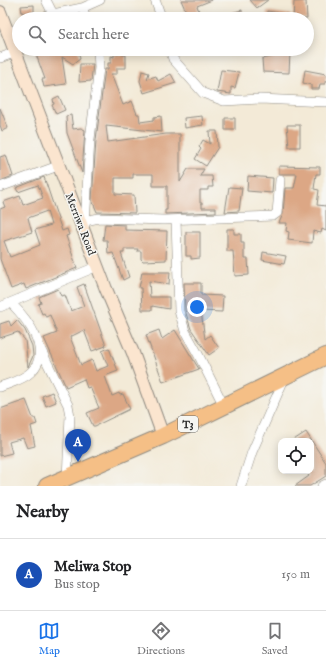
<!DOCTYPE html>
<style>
:root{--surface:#fff;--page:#f6f6f6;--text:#202124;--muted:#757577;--line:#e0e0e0;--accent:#1a73e8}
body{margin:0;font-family:"IM FELL English",serif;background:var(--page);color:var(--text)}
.controls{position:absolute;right:12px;bottom:12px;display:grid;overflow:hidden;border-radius:8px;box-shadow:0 2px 10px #0003}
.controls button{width:36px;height:36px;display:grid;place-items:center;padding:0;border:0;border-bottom:1px solid var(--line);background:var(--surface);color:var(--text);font:20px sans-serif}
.you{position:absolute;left:197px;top:307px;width:14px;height:14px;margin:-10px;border:3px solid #fff;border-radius:50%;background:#1a73e8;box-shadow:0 0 0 6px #1a73e833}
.badge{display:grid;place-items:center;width:26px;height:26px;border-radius:50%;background:var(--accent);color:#fff;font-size:13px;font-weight:700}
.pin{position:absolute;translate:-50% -33px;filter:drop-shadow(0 1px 2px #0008)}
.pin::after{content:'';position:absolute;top:21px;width:14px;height:12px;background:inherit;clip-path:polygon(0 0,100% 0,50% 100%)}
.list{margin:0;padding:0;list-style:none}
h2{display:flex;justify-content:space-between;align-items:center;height:52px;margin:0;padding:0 16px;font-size:17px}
h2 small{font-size:13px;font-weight:400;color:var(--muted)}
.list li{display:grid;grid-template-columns:26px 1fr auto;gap:12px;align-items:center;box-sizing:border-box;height:72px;padding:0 16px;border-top:1px solid var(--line)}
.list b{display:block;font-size:15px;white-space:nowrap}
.list p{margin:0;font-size:13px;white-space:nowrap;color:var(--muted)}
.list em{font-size:13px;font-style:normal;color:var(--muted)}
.icon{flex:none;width:22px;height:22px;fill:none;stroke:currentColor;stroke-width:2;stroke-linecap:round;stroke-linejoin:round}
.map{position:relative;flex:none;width:326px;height:486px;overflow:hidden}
.search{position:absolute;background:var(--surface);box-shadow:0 2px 10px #0003;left:12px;right:12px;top:12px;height:44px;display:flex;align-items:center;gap:10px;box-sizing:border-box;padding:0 14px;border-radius:22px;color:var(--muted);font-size:15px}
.sheet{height:124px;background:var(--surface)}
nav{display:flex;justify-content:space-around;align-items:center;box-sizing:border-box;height:56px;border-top:1px solid var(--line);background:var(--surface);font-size:11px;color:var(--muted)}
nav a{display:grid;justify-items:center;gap:2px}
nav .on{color:var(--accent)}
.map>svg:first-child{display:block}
.building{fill:#dca785;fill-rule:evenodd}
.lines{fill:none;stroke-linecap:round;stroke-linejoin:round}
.street-casing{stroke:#8f8a81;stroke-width:10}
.secondary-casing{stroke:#8f8a81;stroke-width:14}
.highway-casing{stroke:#8f8a81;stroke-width:18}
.street{stroke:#fff;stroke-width:9}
.secondary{stroke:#fbe5cf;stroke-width:12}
.highway{stroke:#f5bf86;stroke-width:16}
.labels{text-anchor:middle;stroke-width:3;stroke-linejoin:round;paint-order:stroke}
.shield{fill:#f6f6f2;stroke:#686867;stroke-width:1}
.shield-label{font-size:10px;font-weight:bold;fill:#2b2b2b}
.street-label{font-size:11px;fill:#2b2b2b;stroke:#f6f6f2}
</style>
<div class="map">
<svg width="326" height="486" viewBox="0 0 326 486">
<rect width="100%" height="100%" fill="#f6f6f2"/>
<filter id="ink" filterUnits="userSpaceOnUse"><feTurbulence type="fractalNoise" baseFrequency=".025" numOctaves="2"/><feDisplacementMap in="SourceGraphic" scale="8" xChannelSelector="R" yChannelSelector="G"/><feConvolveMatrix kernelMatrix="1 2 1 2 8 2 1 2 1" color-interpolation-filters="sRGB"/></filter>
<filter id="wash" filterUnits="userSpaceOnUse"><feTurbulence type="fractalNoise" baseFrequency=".012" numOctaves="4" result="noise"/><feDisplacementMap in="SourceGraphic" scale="16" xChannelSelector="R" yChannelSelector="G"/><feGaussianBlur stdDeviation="0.9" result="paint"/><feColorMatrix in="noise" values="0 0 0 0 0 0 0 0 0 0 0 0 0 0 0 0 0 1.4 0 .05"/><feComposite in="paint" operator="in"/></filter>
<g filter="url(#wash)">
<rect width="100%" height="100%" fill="#f3ead7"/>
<g id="blocks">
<!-- building -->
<path class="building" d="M 181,0 L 212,0 L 197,6 L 199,11 L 188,16 Z
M 250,0 L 268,0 L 257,8 Z
M 306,1 L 307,19 L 293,18 L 294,2 Z
M 34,5 L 34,12 L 22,13 L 21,6 Z
M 242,10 L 242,19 L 217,19 L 216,17 Z
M 267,11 L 291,15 L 291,19 L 266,19 Z
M 34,49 L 78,49 L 80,59 L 73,64 L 62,57 L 66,84 L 44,87 L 42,79 L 45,79 Z
M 275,51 L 290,52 L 289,73 L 263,72 L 262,59 L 275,56 Z
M 114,54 L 126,55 L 126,68 L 117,68 L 117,74 L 111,74 L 123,105 L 132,101 L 137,114 L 139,114 L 140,122 L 154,120 L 154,117 L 161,116 L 162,132 L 106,126 L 108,142 L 166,134 L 180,134 L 180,182 L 188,169 L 204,169 L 200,176 L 212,176 L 213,187 L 208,187 L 208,190 L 200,190 L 200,203 L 202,203 L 202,208 L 216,208 L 216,212 L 165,214 L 165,210 L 167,210 L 167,186 L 153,186 L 153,174 L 133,174 L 133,178 L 115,178 L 115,194 L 134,195 L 135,213 L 97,212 L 92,200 L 96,140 L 105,69 L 108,69 L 108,63 L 111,63 L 111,56 L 114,57 Z
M 80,64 L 93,64 L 91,81 L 79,82 Z
M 221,70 L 239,72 L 235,88 L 231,87 L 231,94 L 217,92 Z
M 305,70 L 326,74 L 325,84 L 320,84 L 319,89 L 311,89 L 311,85 L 303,83 Z
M 142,71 L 149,73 L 147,79 L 156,76 L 158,81 L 171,74 L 176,83 L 144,93 L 140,81 Z
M 59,96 L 65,110 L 56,114 L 52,105 L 54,104 L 53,99 Z
M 0,108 L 8,128 L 2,131 L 0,125 Z
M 71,115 L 73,129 L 81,128 L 85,130 L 82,173 L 67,133 L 66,116 Z
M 202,116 L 203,125 L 185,128 L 184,118 Z
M 225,118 L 235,118 L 235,130 L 225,130 Z
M 287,125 L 300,125 L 300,147 L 289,147 Z
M 209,131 L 217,131 L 218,147 L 206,166 L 195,159 L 201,149 L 199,147 L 203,140 L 210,144 Z
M 6,155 L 13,176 L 0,181 L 0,157 Z
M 279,166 L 320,167 L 320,174 L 316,174 L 314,189 L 319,190 L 317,205 L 326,206 L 326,231 L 322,229 L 321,233 L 313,231 L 312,243 L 288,240 L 289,232 L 286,231 L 287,223 L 279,223 L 283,214 L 285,188 L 294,188 L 297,174 L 279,174 Z
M 248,176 L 273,178 L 272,193 L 247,191 Z
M 44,177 L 62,231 L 67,229 L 69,235 L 66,236 L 77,268 L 26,289 L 24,284 L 11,289 L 0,259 L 0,209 L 5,207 L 3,202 L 20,196 L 23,205 L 43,198 L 38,185 L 18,192 L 16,188 ZM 47,211 L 51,225 L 35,230 L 40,245 L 10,257 L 4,241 L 32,232 L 28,218 Z
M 229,187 L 242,188 L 239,211 L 225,212 Z
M 105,224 L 125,225 L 125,230 L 167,231 L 166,260 L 143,261 L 141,259 L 141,251 L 137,251 L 138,249 L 124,249 L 124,253 L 121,253 L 129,277 L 123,280 L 113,253 L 108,254 L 107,240 L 103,240 Z
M 227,229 L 234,229 L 234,234 L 241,234 L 241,243 L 244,243 L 244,259 L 248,259 L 249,275 L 235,276 L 233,251 L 227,251 Z
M 186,232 L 200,232 L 200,258 L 191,259 L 191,256 L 186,256 Z
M 263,252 L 286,256 L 284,264 L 262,260 Z
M 142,272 L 170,272 L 169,284 L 149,281 L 150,297 L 169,297 L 169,309 L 152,306 L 152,310 L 142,310 L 141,288 L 139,288 Z
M 184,283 L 201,283 L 201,295 L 223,296 L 222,312 L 201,311 L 205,339 L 210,335 L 219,348 L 209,355 L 191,329 L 185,310 Z
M 84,284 L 106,346 L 92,351 L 84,330 L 70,337 L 81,365 L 92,360 L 96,371 L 108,366 L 102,351 L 109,348 L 118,371 L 105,376 L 112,396 L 119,393 L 120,395 L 123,394 L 130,409 L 95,426 L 93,426 L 87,413 L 99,408 L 90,387 L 87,388 L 84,379 L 66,387 L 44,338 L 57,333 L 50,315 L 46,317 L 44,313 L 42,314 L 38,304 L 41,303 L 39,297 L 58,289 L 61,296 L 65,295 L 71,311 L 84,306 L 77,287 Z
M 17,320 L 25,330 L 32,346 L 33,356 L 28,367 L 25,340 L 18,332 L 0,338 L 0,324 L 9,321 L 11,326 Z
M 159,330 L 162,339 L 175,330 L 199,369 L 163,382 L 146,335 Z
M 52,392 L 56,402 L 46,406 L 42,396 Z
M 26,400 L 33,418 L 35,418 L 37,424 L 31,426 L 35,446 L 27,448 L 23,438 L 9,442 L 12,453 L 0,456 L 0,409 Z
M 306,432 L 326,463 L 326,476 L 310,486 L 295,486 L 309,476 L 306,471 L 311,471 L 311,441 L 292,441 Z"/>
</g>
</g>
<g filter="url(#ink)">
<use href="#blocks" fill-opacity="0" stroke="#8f8a81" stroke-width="1"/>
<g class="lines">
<!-- street casing -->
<g class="street-casing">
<path id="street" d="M 155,0 L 162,19
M 82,8 L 100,0
M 53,14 L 82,8 L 87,19
M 39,19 L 53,14 L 46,0
M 9,34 L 19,27
M 170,49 L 173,59 L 203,93 L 224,101 L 260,99 L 326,102
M 0,58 L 16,52
M 0,187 L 58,166
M 176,220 L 179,311 L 185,331 L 198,354 L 224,406
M 85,221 L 99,218 L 164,220 L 273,216 L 277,213 L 280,180
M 85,225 L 90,139 L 99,68 L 98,49
M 0,307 L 98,266
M 39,346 L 68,405 L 70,416 L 67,478
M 0,387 C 10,383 23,380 31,372 C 53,351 27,319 11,303
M 241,486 L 252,452 L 285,377
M 322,486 L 326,484"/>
</g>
<!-- secondary casing -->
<g class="secondary-casing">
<path id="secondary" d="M 0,12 L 106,289 L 133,353 L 163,436"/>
</g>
<!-- highway casing -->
<g class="highway-casing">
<path id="highway" d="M 47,486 L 163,436 L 326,356"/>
</g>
<!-- street -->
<use href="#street" class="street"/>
<!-- secondary -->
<use href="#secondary" class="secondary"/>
<!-- highway -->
<use href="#highway" class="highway"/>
</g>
</g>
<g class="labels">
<!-- shield labels -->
<rect class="shield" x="178" y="416" width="20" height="16" rx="3"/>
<g class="shield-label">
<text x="188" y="428">T3</text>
</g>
<!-- street labels -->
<g class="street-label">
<text transform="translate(81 224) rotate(69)" y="4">Merriwa Road</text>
</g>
</g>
</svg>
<div class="controls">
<button><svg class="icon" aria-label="locate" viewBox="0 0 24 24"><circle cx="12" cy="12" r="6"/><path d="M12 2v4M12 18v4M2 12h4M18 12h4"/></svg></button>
</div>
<div class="you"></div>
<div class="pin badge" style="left:78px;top:462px;background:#1a4fb4">A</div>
<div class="search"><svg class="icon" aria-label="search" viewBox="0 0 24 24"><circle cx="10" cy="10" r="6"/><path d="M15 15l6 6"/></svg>Search here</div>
</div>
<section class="sheet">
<h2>Nearby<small></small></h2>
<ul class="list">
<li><span class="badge" style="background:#1a4fb4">A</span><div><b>Meliwa Stop</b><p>Bus stop</p></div><em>150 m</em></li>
</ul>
</section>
<nav>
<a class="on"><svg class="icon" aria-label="map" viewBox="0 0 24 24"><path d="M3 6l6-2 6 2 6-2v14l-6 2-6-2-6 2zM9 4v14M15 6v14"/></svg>Map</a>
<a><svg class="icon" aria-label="directions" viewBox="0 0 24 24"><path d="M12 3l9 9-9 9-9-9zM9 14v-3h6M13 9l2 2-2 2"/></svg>Directions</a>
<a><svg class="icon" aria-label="saved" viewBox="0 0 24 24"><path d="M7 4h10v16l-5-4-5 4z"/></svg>Saved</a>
</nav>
